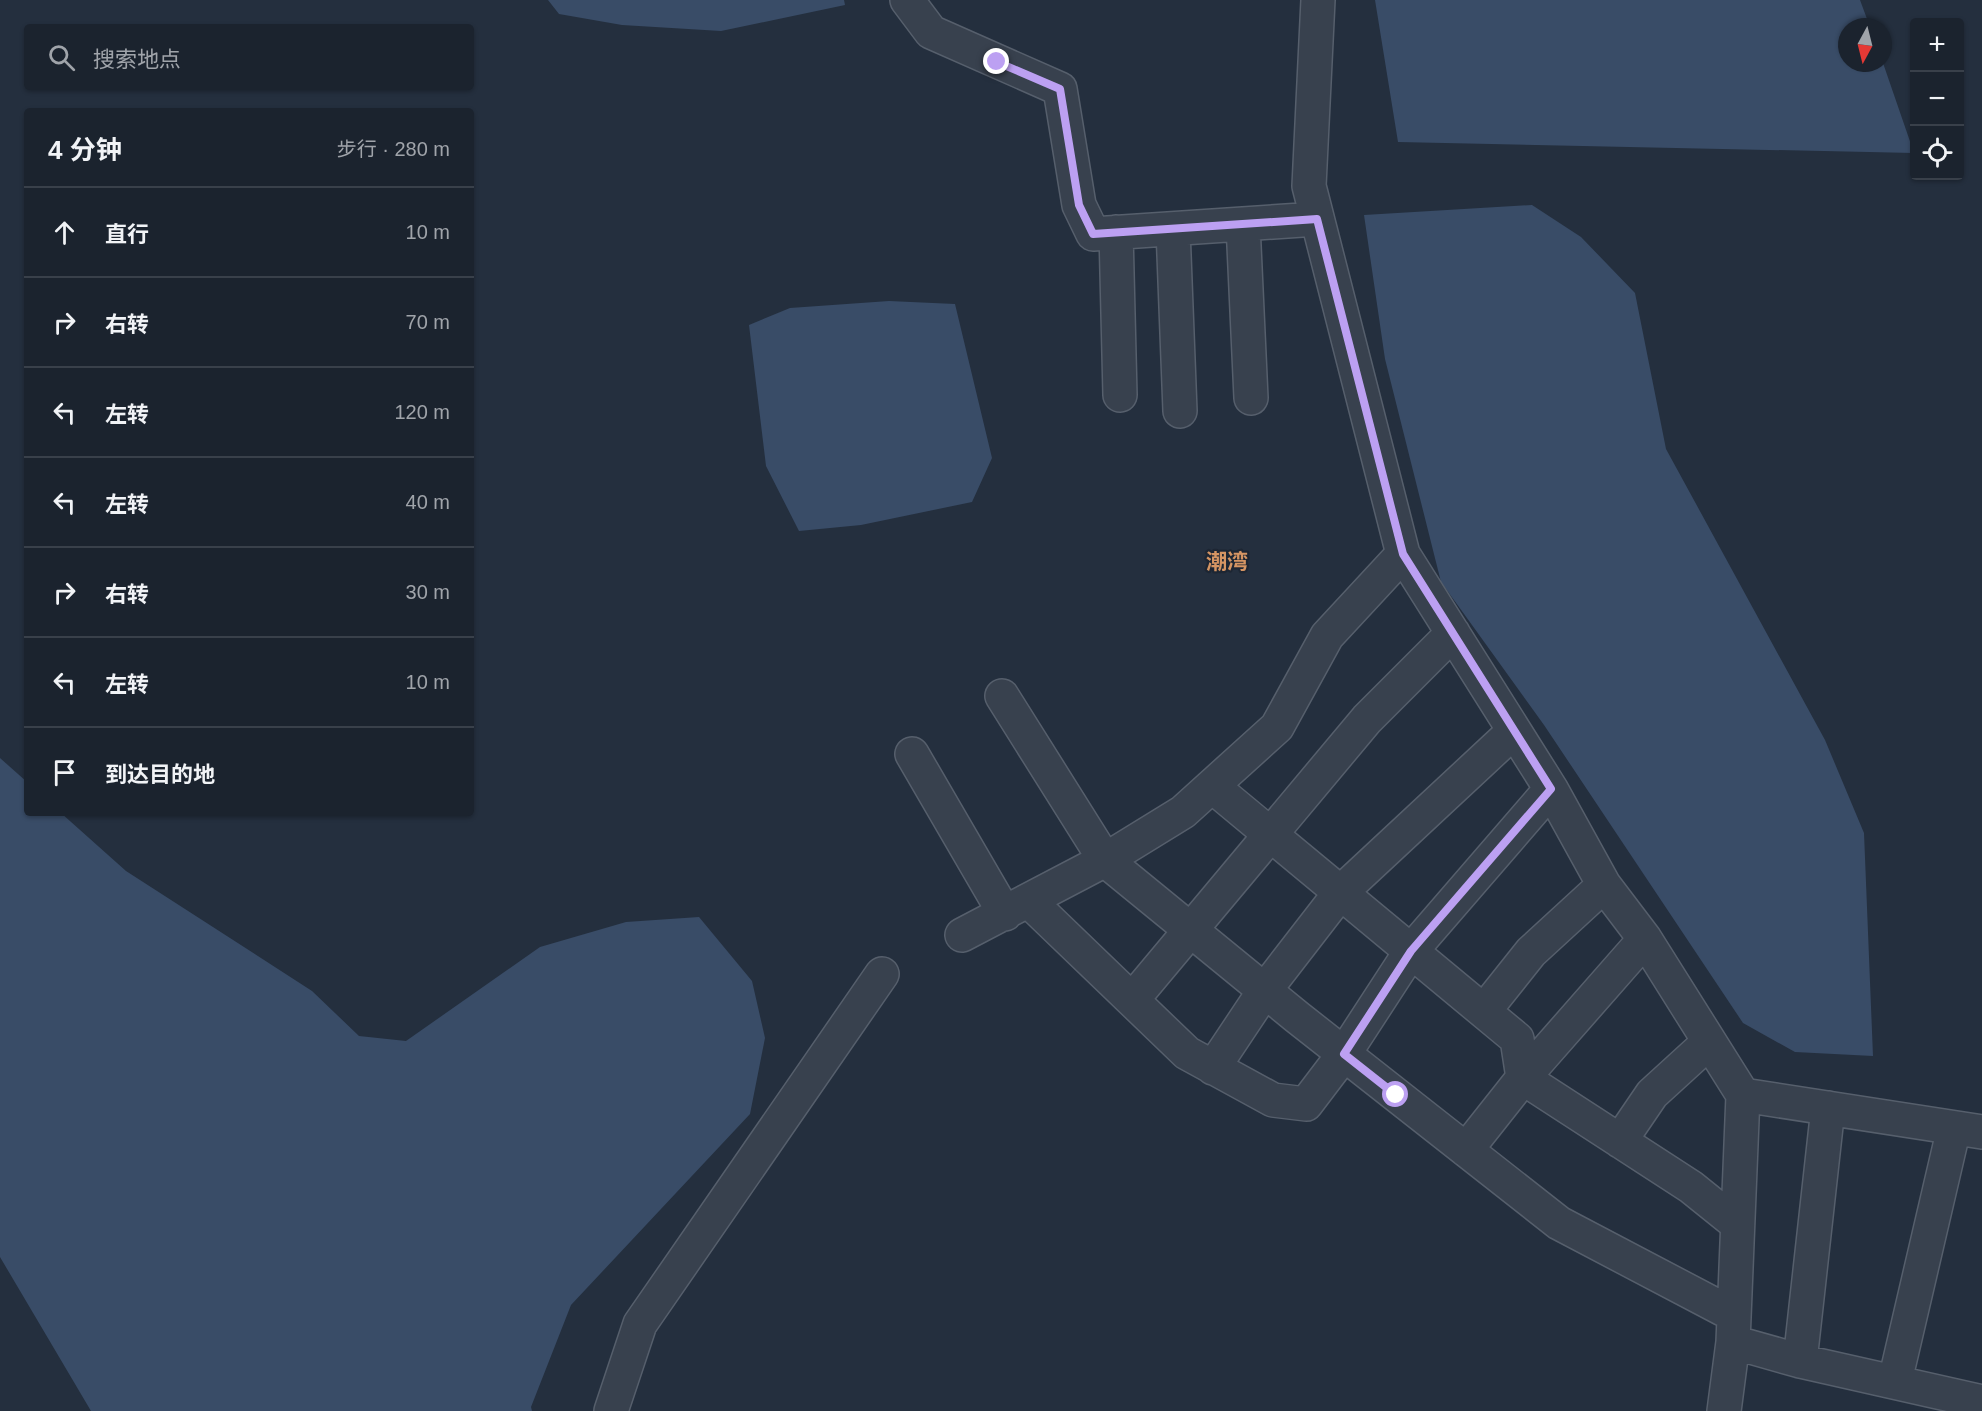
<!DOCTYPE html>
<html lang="zh">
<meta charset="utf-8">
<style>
:root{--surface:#1b232e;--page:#242b36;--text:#f1f3f6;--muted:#a0a4aa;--line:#39404a}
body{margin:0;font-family:Helvetica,"Noto Sans SC",sans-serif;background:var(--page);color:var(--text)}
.controls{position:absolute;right:18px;top:18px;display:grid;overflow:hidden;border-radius:6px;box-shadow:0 2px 4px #0004}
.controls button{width:54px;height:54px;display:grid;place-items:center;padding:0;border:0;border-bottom:2px solid var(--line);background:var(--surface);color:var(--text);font:30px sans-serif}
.compass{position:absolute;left:1838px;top:18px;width:54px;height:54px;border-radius:50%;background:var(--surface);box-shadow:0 2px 4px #0004;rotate:187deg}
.stop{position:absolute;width:18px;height:18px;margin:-14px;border:4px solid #bca0f2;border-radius:50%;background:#fff}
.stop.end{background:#bca0f2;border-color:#fff;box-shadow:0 2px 6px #0008}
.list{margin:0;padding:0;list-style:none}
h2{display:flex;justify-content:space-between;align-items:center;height:78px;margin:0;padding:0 24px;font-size:26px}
h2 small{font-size:20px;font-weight:400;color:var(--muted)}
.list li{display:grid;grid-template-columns:39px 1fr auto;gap:18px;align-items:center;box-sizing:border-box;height:90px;padding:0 24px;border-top:2px solid var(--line)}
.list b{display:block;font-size:22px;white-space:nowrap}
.list em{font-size:20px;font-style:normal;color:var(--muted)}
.icon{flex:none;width:33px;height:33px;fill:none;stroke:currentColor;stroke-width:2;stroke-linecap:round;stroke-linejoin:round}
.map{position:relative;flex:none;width:1982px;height:1411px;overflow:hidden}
.search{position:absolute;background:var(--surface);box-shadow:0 2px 4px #0004;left:24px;top:24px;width:450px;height:66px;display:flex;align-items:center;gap:15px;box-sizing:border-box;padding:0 21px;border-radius:6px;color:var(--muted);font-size:22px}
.panel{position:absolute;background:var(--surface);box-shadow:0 2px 4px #0004;left:24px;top:108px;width:450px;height:708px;border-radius:6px}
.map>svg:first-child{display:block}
.water{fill:#394c67}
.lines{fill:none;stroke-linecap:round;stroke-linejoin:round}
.minor-casing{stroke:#565f6c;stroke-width:36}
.minor{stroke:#38414e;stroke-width:33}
.route{stroke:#bca0f2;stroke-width:8}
.labels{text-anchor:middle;stroke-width:4.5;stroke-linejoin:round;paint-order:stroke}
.quarter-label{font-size:21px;font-weight:bold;fill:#d59563;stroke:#1d2633}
</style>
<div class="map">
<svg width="1982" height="1411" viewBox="0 0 1982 1411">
<rect width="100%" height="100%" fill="#242f3e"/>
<!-- water -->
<path class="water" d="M 548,0 L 844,0 L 845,5 L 721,31 L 622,25 L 559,14 Z
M 1375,0 L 1860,0 L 1870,27 L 1847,27 L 1847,63 L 1883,63 L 1914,153 L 1398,142 Z
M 1532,205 L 1581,237 L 1635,293 L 1666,449 L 1825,740 L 1864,833 L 1873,1056 L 1795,1052 L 1743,1023 L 1544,725 L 1441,582 L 1385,359 L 1364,215 Z
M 889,301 L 955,304 L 992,458 L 972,502 L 861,525 L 799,531 L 766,466 L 749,325 L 790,308 Z
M 0,758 L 27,782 L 27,813 L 61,813 L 126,871 L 312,991 L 359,1036 L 406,1041 L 540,947 L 626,922 L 699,917 L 752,981 L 765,1038 L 750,1114 L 571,1305 L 531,1407 L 532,1411 L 91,1411 L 0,1257 Z"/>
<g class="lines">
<!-- minor casing -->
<g class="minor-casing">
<path id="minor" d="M 907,0 L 931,32 L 1060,89 L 1079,205 L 1093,234 L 1317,219
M 1318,0 L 1309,186 L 1403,554 L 1551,789 L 1604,885 L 1645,939 L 1743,1095 L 1982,1132
M 1243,224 L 1251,398
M 1173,229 L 1180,411
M 1116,232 L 1120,395
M 1002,696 L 1105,860 L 1297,1017 L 1559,1223 L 1734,1315
M 912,754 L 1005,914
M 1212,786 L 1517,1039 L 1523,1078 L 1691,1187 L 1737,1224
M 1030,902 L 1187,1053 L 1273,1100 L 1306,1104 L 1344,1054 L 1411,951 L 1551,789
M 962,935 L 1105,860 L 1183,812 L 1277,727 L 1327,636 L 1403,554
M 1132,1000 L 1367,719 L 1453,633
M 1484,1011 L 1531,952 L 1604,885
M 1213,1068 L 1265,990 L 1340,893 L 1514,731
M 1620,1141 L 1652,1094 L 1709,1042
M 1466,1150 L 1523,1078 L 1645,939
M 1733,1342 L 1800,1361 L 1982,1402
M 1800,1361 L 1828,1108
M 1895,1381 L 1954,1128
M 611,1411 L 640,1324 L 882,974
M 1724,1411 L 1733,1342 L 1743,1095"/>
</g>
<!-- minor -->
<use href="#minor" class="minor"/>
</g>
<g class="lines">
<!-- route -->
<path class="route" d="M 997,62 L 1060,89 L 1079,205 L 1093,234 L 1317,219 L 1403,554 L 1551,789 L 1411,951 L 1344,1054 L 1396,1095"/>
</g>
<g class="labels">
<!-- quarter labels -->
<g class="quarter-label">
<text x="1227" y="569">潮湾</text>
</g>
</g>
</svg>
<div class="controls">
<button>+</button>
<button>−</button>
<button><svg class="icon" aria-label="locate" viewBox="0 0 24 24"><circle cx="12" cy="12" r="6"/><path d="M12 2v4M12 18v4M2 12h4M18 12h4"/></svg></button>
</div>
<svg class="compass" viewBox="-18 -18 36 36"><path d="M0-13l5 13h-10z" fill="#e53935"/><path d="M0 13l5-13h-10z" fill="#a0a4aa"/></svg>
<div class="stop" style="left:1396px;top:1095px"></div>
<div class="stop end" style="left:997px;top:62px"></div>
<div class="search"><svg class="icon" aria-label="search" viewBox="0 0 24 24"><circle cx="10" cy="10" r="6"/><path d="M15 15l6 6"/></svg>搜索地点</div>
<section class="panel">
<h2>4 分钟<small>步行 · 280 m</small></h2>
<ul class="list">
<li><svg class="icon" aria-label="ahead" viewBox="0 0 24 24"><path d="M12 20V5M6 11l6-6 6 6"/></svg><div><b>直行</b></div><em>10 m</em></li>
<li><svg class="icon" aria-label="right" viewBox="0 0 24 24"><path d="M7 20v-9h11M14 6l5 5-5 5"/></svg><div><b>右转</b></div><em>70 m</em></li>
<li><svg class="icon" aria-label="left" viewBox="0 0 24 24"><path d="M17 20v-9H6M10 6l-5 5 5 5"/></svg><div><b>左转</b></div><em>120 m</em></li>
<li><svg class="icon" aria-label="left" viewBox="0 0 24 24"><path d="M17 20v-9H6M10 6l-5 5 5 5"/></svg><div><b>左转</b></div><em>40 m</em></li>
<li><svg class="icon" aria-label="right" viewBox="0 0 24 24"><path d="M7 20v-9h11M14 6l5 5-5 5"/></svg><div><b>右转</b></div><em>30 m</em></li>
<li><svg class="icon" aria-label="left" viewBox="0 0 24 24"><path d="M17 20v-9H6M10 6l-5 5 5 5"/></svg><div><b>左转</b></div><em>10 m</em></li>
<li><svg class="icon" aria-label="arrive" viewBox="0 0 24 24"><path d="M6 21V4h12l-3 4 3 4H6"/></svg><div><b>到达目的地</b></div></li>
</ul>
</section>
</div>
